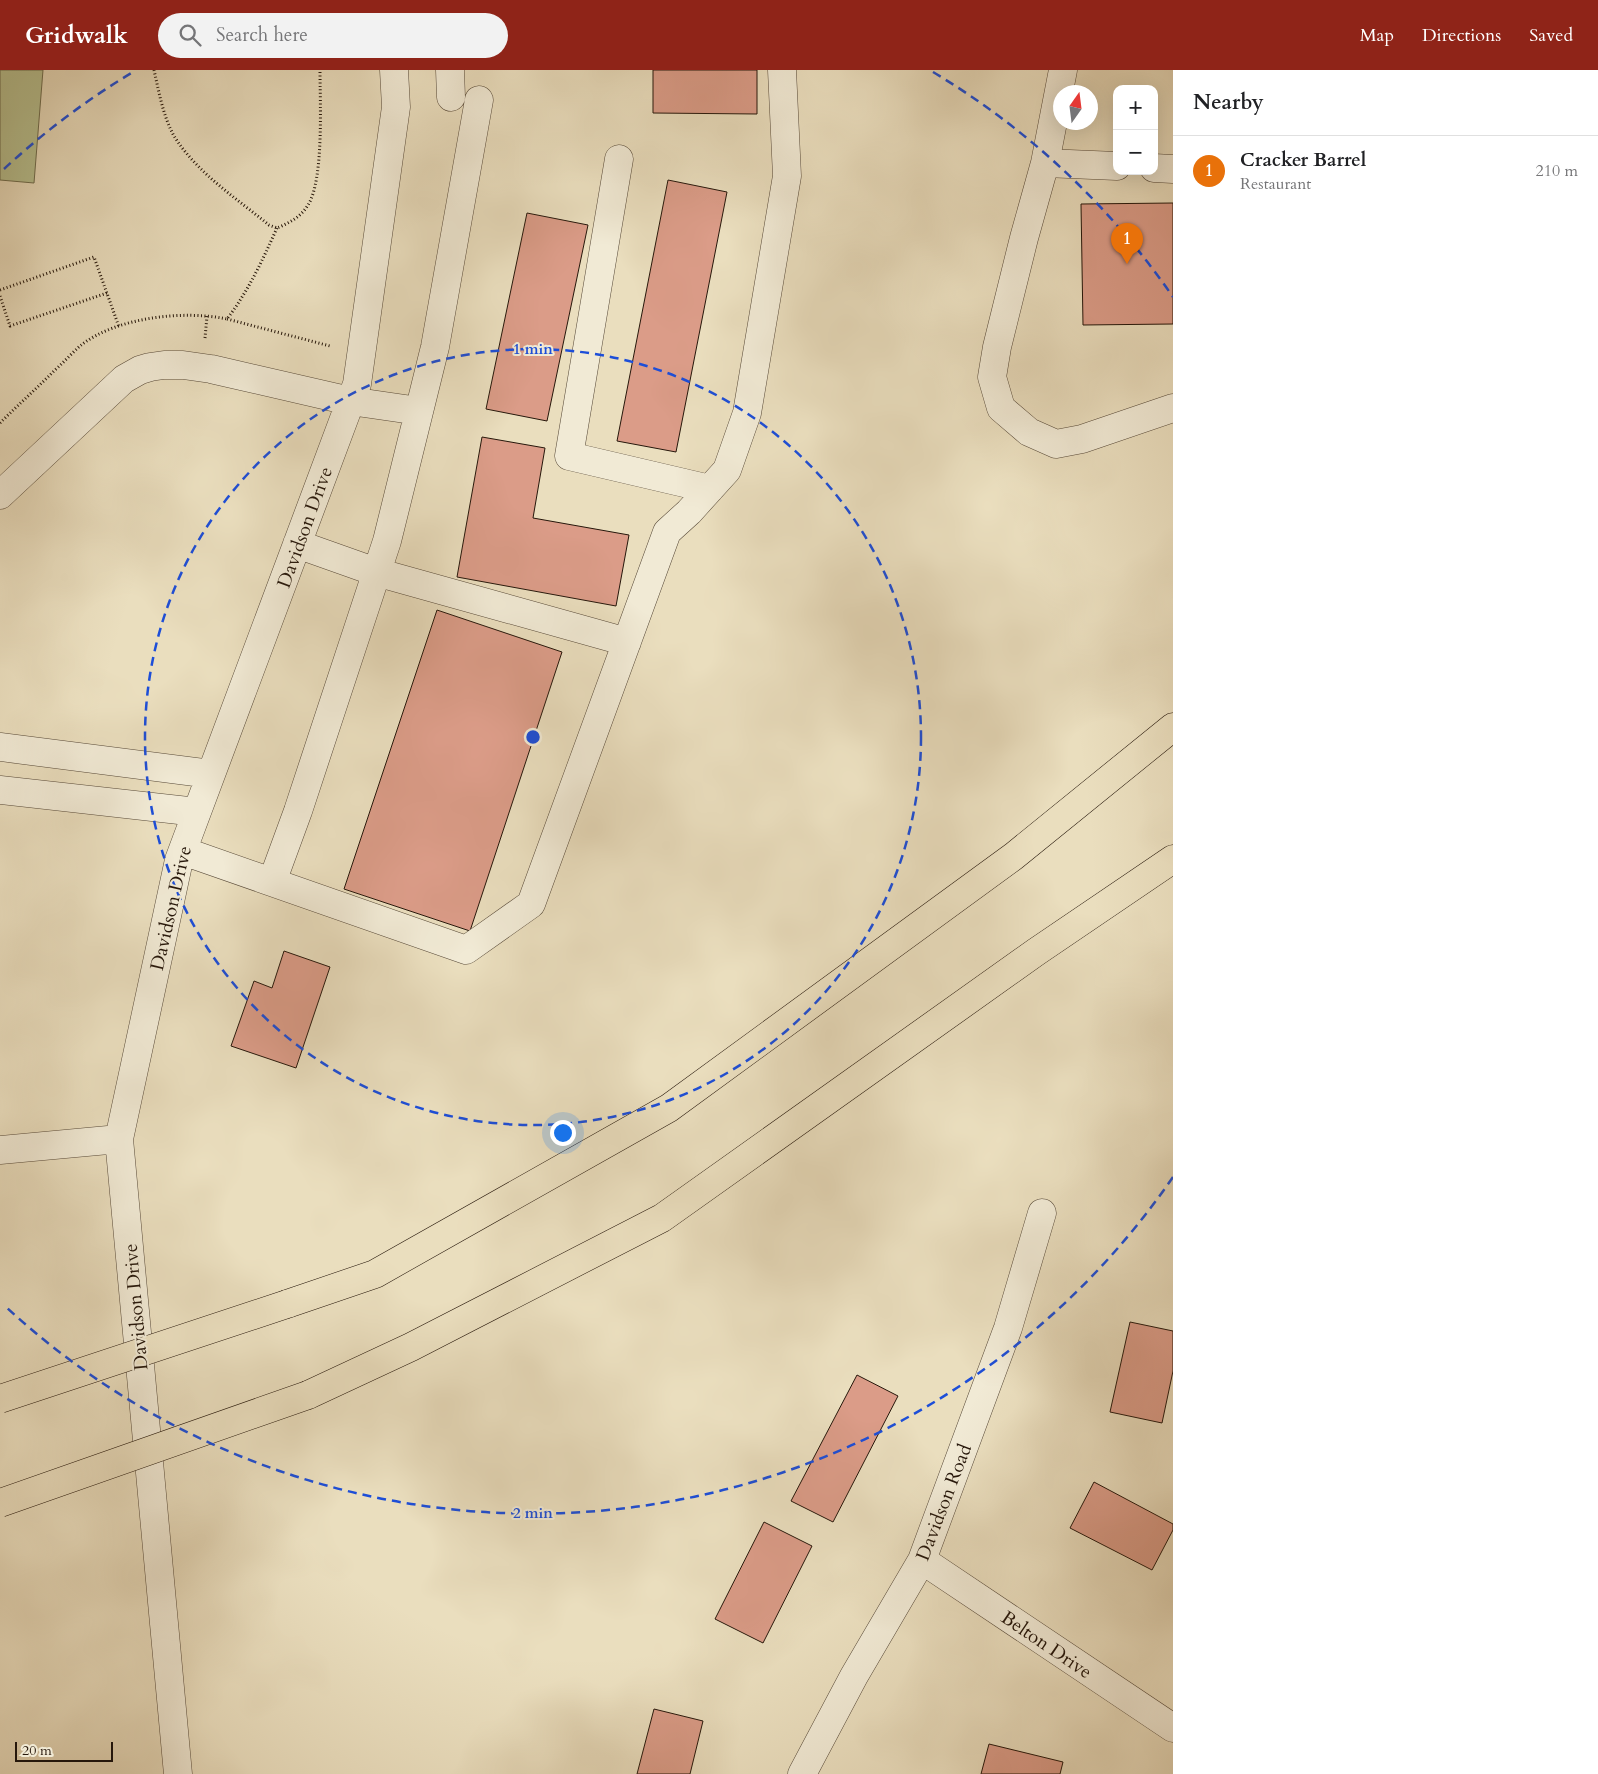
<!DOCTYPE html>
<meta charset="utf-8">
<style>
:root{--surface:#fff;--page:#f2f2f2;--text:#202124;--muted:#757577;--line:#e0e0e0;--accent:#8f2418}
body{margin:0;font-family:Cardo,serif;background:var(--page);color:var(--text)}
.controls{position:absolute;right:15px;top:15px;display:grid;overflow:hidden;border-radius:10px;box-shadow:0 5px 20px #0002}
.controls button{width:45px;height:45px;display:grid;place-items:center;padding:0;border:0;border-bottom:1px solid var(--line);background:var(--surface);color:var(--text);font:25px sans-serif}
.compass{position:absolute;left:1053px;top:15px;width:45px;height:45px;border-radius:50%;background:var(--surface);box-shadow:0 5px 20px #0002;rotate:14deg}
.scale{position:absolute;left:15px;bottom:12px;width:98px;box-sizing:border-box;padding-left:5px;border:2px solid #26170b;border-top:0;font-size:14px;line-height:18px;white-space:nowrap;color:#26170b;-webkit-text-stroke:4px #f1ead5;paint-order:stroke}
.you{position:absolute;left:562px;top:1062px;width:18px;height:18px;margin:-12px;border:4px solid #fff;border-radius:50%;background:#1a73e8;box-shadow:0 0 0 8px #1a73e833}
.badge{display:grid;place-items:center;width:32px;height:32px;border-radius:50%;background:var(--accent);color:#fff;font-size:16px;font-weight:700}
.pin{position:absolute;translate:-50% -41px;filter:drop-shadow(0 1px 2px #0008)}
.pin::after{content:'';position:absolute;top:26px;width:18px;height:15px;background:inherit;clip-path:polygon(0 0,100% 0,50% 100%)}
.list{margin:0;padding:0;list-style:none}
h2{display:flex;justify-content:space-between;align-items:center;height:65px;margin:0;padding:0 20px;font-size:21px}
h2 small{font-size:16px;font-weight:400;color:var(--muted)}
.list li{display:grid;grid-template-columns:32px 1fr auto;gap:15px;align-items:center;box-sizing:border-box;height:70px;padding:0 20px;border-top:1px solid var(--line)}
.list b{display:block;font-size:19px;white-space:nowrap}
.list p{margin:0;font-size:16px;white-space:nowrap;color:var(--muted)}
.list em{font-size:16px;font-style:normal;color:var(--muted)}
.icon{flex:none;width:28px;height:28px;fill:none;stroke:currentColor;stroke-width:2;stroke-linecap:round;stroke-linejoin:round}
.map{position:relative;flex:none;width:1173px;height:1704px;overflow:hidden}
header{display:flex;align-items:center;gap:30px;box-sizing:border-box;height:70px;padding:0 25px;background:var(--accent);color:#fff}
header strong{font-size:24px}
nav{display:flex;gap:28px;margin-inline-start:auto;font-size:18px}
.search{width:350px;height:45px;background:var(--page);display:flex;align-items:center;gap:12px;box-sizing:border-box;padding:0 18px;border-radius:28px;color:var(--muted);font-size:19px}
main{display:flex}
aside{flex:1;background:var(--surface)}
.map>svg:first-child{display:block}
.green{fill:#b7c191;stroke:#6e6c4e}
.building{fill:#db9c88;stroke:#26170b}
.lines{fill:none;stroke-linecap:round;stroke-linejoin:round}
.minor-casing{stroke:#574938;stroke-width:29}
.highway-casing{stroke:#26170b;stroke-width:29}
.path{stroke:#26170b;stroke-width:3;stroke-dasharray:1 2.5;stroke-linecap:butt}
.minor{stroke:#f1ead5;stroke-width:28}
.highway{stroke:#eadebe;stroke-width:28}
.highway-bridge-casing{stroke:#26170b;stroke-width:29;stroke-linecap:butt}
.highway-bridge{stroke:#eadebe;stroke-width:28}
.ring{fill:none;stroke:#1d4ed8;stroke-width:2.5;stroke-dasharray:9 6}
.labels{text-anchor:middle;stroke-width:4;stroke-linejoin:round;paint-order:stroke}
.street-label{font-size:19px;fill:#26170b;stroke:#f1ead5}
.centre{fill:#1d4ed8;stroke:#f1ead5;stroke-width:2.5}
.ring-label{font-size:15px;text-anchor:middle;font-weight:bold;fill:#1d4ed8;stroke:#f1ead5;stroke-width:4;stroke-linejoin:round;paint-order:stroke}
</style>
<header>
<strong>Gridwalk</strong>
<div class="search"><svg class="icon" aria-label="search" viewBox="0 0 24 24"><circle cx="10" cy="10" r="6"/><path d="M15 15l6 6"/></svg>Search here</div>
<nav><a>Map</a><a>Directions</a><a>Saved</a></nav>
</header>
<main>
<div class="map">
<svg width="1173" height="1704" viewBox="0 0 1173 1704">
<rect width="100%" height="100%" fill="#eadebe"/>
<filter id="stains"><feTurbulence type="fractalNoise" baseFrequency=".004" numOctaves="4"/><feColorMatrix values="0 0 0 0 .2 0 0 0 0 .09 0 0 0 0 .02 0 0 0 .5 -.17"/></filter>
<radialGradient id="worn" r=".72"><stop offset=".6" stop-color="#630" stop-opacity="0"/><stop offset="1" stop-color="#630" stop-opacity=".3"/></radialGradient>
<!-- green -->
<path class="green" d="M 0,0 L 43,0 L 34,113 L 0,110 Z"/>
<!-- building -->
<path class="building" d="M 653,0 L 757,0 L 757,44 L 653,43 Z
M 668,110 L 727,122 L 676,382 L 617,371 Z
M 1173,133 L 1173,254 L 1083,255 L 1081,134 Z
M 527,143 L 588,155 L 547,351 L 486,339 Z
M 482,367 L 545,378 L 533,448 L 629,465 L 616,536 L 457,507 Z
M 437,540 L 562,582 L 470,861 L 344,819 Z
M 284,881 L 330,897 L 296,998 L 231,976 L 254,911 L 272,918 Z
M 1130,1252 L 1173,1261 L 1173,1301 L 1162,1353 L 1110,1342 Z
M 857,1305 L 898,1326 L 833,1452 L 791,1431 Z
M 1094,1412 L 1173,1454 L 1173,1460 L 1152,1500 L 1070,1458 Z
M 764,1452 L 812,1476 L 763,1573 L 715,1549 Z
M 654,1639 L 703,1651 L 690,1704 L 637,1704 Z
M 989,1674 L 1063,1692 L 1060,1704 L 981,1704 Z"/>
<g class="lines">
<!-- minor casing -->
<g class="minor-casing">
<path id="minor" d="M 450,0 L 451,27
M 1063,0 L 1045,93 L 1024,168 L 997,277 L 992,307 L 1001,338 L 1029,362 L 1056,374 L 1082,369 L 1173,338
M 619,89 L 569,386 L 710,419
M 1045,93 L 1117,96
M 1154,98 L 1173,99
M 0,425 L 124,309 L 140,300 L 150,297 L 164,295 L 183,295 L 211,299 L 350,331 L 419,341
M 297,474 L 376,502 L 627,572
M 0,677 L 211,704
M 0,720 L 197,742
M 183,781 L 466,880 L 531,834 L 667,462 L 689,442 L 727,400 L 747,343 L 787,106 L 782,0
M 272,812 L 298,741 L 387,471 L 435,277 L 479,30
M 0,1080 L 119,1069
M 922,1490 L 1173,1658
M 178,1704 L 119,1069 L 179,790 L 357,314 L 396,37 L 394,0
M 802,1704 L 854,1606 L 922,1490 L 1008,1258 L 1042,1143"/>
</g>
<!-- highway casing -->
<g class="highway-casing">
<path id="highway" d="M 287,1234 L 375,1204 L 669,1038 L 1014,786 L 1173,657
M 308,1325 L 411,1277 L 662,1148 L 1036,882 L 1173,789"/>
</g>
<!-- path -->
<path class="path" d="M 154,0 C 159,22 163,46 174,66 C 197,103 236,128 269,155 L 277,158 C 289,153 301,147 308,135 C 324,110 320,32 320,0
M 0,220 L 94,187 L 119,257
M 0,226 L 10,256 L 107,223
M 227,249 L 330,276
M 205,268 L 207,246
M 0,353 C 18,335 37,318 55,300 C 64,292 72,283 80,276 C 116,247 184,240 227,249 C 249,220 262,191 277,158"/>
<!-- minor -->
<use href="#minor" class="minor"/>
<!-- highway -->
<use href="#highway" class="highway"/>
<!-- highway-bridge casing -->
<g class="highway-bridge-casing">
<path id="highway-bridge" d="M 0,1329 L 287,1234
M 0,1433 L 308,1325"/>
</g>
<!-- highway-bridge -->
<use href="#highway-bridge" class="highway-bridge"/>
</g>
<!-- distance rings -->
<g class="ring">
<circle cx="533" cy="667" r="388"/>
<path d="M1173 1107A776 776 0 0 1 4 1235M4 99A776 776 0 0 1 133 2M933 2A776 776 0 0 1 1173 227"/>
</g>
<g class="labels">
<!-- street labels -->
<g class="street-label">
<text transform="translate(304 457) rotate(-70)" y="7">Davidson Drive</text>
<text transform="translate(170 838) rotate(-77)" y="7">Davidson Drive</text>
<text transform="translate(135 1237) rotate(-95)" y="7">Davidson Drive</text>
<text transform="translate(943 1432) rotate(-69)" y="7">Davidson Road</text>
<text transform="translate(1047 1574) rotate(34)" y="7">Belton Drive</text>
</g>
</g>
<circle cx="533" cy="667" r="8" class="centre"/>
<g class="ring-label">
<text x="533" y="284">1 min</text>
<text x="533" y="1448">2 min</text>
</g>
<rect width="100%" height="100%" filter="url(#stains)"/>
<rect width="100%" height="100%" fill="url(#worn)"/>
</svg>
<div class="controls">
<button>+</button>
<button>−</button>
</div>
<svg class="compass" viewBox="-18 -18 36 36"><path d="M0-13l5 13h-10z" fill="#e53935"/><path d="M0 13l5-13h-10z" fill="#757577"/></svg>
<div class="scale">20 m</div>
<div class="you"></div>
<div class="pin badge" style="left:1127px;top:194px;background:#e8710a">1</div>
</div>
<aside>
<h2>Nearby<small></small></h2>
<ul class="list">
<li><span class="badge" style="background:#e8710a">1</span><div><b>Cracker Barrel</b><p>Restaurant</p></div><em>210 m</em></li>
</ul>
</aside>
</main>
